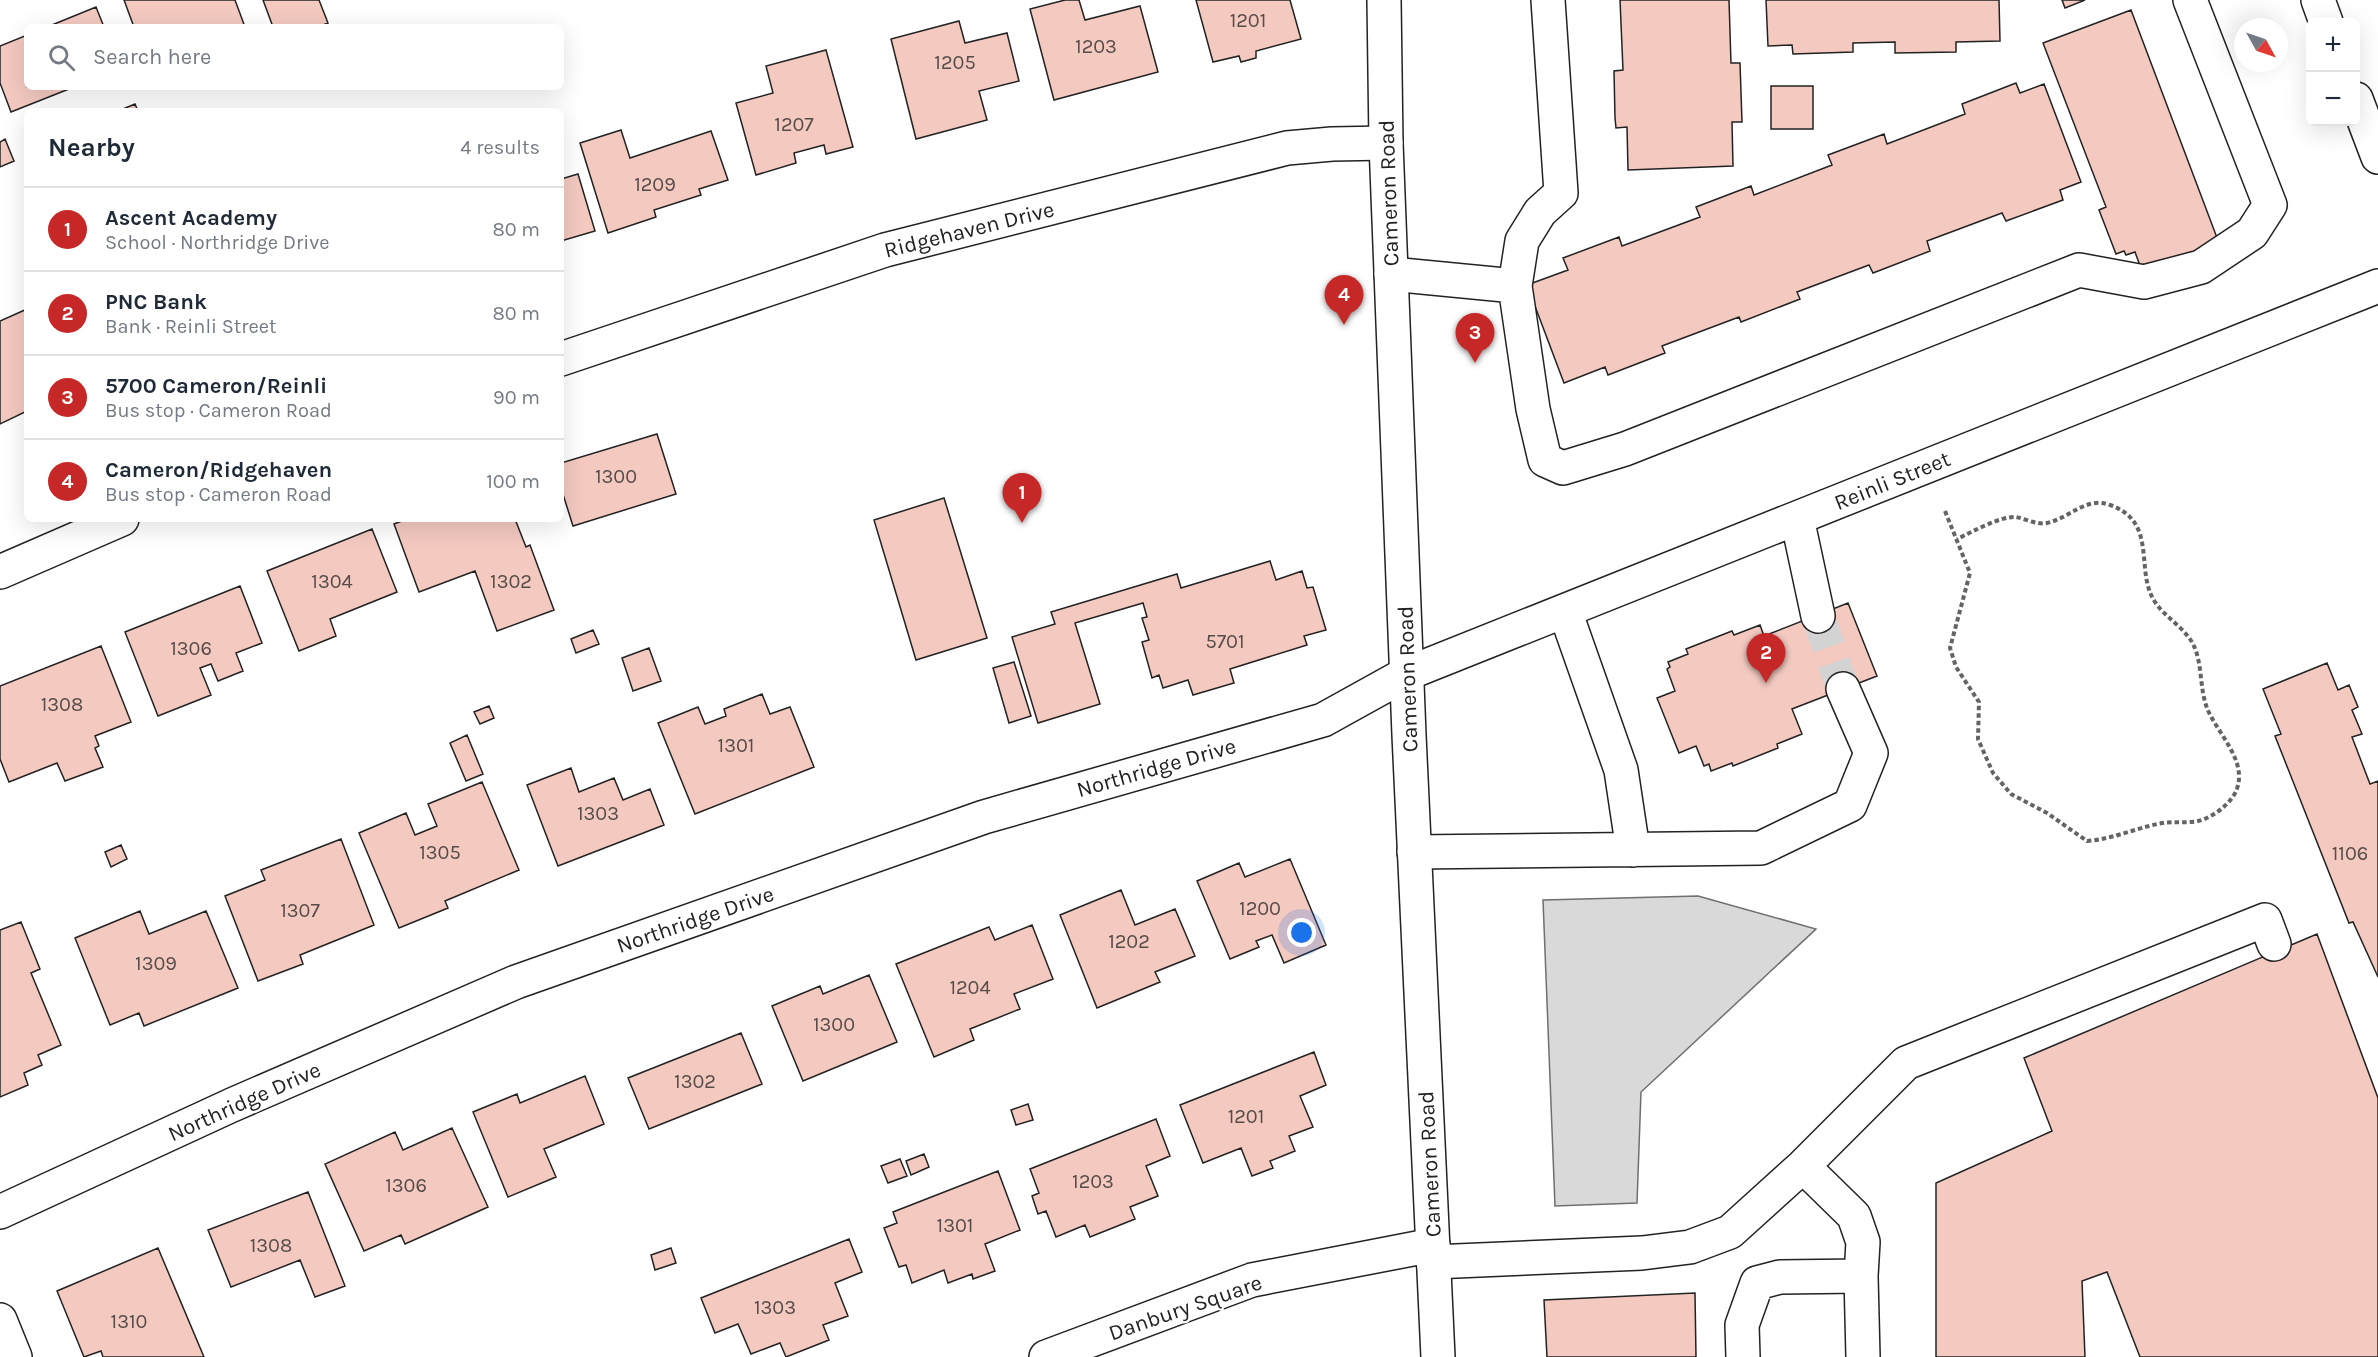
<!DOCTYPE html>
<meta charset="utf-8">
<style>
:root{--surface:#fff;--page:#f2f2f3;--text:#1f2937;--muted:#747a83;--line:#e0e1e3;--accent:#c62828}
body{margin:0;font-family:Karla,sans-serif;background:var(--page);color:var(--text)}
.controls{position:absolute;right:18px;top:18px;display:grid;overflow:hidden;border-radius:9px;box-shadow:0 6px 24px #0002}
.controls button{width:54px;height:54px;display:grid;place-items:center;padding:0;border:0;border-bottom:2px solid var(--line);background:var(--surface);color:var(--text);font:30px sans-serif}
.compass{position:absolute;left:2234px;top:18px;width:54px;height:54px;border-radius:50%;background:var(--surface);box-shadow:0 6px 24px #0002;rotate:130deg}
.you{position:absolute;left:1302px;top:933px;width:21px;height:21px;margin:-15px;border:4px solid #fff;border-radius:50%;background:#1a73e8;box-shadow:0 0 0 9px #1a73e833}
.badge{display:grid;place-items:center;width:39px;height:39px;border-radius:50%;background:var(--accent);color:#fff;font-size:20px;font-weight:700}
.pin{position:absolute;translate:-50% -50px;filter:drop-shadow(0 2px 3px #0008)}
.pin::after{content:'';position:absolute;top:32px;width:21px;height:18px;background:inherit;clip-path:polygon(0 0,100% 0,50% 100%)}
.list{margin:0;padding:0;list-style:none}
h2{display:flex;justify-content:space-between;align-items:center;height:78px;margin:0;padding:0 24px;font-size:26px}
h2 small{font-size:20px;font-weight:400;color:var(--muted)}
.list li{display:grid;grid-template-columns:39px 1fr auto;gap:18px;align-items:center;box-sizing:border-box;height:84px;padding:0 24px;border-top:2px solid var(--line)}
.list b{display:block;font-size:22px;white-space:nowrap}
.list p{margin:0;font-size:20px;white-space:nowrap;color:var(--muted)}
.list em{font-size:20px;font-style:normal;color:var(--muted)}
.icon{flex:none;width:33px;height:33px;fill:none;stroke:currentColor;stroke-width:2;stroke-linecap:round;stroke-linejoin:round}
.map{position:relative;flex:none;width:2378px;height:1357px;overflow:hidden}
.search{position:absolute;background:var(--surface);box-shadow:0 6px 24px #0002;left:24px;top:24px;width:540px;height:66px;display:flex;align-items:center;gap:15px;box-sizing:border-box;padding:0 21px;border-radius:9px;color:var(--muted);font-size:22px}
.panel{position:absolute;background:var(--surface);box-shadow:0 6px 24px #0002;left:24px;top:108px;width:540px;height:414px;border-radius:9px}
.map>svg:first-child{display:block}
.water{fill:#d9d9d9;stroke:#6f6f6f;stroke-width:1.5}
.building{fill:#f3c9c0;stroke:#222;stroke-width:1.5}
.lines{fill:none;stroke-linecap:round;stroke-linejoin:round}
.minor-tunnel{stroke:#d3d3d3;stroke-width:33;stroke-dasharray:33 16;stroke-linecap:butt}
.minor-casing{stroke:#222;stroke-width:36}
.major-casing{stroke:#222;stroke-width:36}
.path{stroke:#646464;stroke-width:4;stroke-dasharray:4.5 3;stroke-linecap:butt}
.minor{stroke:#fff;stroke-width:33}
.major{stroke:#fff;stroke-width:33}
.labels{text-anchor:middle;stroke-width:4.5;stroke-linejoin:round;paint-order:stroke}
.number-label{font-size:20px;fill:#564c4a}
.street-label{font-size:22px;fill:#222;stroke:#fff}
</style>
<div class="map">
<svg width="2378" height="1357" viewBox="0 0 2378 1357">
<rect width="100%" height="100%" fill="#fff"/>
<!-- water -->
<path class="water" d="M 1698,896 L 1816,929 L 1641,1092 L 1637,1203 L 1555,1206 L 1543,900 Z"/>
<!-- building -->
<path class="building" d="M 124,0 L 235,0 L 245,27 L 134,27 Z
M 263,0 L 319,0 L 328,23 L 318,27 L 273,27 Z
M 1065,0 L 1079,0 L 1085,20 L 1140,6 L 1158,72 L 1054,100 L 1030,9 Z
M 1196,0 L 1290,0 L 1301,39 L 1256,51 L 1256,58 L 1241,62 L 1239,56 L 1213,62 Z
M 1620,0 L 1729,0 L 1731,63 L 1740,63 L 1742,122 L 1732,122 L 1733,166 L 1628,170 L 1627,127 L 1616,128 L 1615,118 L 1614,71 L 1623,70 Z
M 1766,0 L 1999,0 L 2000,41 L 1956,42 L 1956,52 L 1895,53 L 1895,42 L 1853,43 L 1853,52 L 1793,54 L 1792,45 L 1768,46 Z
M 2062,0 L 2085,0 L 2065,8 Z
M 96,7 L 104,27 L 47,27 Z
M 2131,10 L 2219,243 L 2142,271 L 2135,252 L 2126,255 L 2124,251 L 2116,254 L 2099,210 L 2106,207 L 2043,43 Z
M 959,21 L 965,43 L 1007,33 L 1019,81 L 979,91 L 987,120 L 916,139 L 891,39 Z
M 27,35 L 27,87 L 74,87 L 11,112 L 0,83 L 0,46 Z
M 826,50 L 853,147 L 826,154 L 824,145 L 794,153 L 796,163 L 756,175 L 736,103 L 773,93 L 766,66 Z
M 2016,83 L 2020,93 L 2044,84 L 2081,182 L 2060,190 L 2063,200 L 2006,221 L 2002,213 L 1927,241 L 1930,251 L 1873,273 L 1869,265 L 1797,292 L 1800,299 L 1741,322 L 1739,317 L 1662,346 L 1665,353 L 1608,375 L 1605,367 L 1564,383 L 1527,285 L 1568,270 L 1563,258 L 1619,237 L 1622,246 L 1700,217 L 1696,207 L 1751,186 L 1754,195 L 1832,165 L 1828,155 L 1884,134 L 1887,144 L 1965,114 L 1962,104 Z
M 1771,86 L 1813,86 L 1813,129 L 1771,129 Z
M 135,104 L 138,111 L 118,111 Z
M 621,130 L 630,158 L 711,131 L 728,180 L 699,189 L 701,195 L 654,210 L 656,217 L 608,233 L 580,143 Z
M 5,139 L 14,161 L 0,167 L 0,142 Z
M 578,174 L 595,231 L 561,241 L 561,179 Z
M 27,309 L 27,411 L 0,424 L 0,321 Z
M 657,434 L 676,494 L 573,526 L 561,488 L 561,463 Z
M 944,498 L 987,638 L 916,660 L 874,520 Z
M 407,519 L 515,519 L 526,547 L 530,545 L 554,610 L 497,631 L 475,571 L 419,592 L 394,524 Z
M 372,529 L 397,592 L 330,619 L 336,636 L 299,651 L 267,571 Z
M 1270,561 L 1276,580 L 1302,571 L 1307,588 L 1313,587 L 1326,630 L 1304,636 L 1307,645 L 1230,669 L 1234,683 L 1193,695 L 1188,680 L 1163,688 L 1159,675 L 1152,678 L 1142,642 L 1149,640 L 1142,618 L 1147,617 L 1143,603 L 1075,623 L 1100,704 L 1038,723 L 1012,637 L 1055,624 L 1051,612 L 1177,574 L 1181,588 Z
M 240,586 L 262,643 L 236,653 L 243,671 L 218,681 L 211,664 L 200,668 L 211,695 L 158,716 L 125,632 Z
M 1848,603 L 1877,676 L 1792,709 L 1802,734 L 1777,744 L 1778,748 L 1733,766 L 1732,763 L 1711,771 L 1709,764 L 1704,766 L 1696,746 L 1679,753 L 1657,698 L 1675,691 L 1667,669 L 1670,667 L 1668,662 L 1688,654 L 1686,649 L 1732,631 L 1734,635 L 1760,625 L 1764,636 Z
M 593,630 L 599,644 L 576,653 L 571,639 Z
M 101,646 L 131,722 L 95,736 L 99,746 L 95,748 L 103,767 L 65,781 L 57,763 L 9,782 L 0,759 L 0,686 Z
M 649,648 L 661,681 L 633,691 L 622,658 Z
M 1014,662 L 1031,716 L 1009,723 L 993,668 Z
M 2327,663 L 2338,690 L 2349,685 L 2358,707 L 2352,710 L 2362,734 L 2352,737 L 2370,784 L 2378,781 L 2378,977 L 2353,922 L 2349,923 L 2275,736 L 2281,734 L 2263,689 Z
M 762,694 L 770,714 L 790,707 L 814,767 L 695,814 L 658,723 L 698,707 L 705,724 L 726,716 L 724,709 Z
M 489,706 L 494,718 L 480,724 L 474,712 Z
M 467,735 L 483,774 L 466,781 L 450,743 Z
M 571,768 L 579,792 L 614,778 L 623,800 L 650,789 L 664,825 L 558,866 L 527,785 Z
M 482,782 L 519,870 L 445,901 L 448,908 L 399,928 L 359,833 L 406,813 L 415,835 L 437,826 L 428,804 Z
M 341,839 L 374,925 L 300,955 L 303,964 L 258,981 L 225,896 L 265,880 L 261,870 Z
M 121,845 L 127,859 L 111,867 L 105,852 Z
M 1290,859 L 1326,945 L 1284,963 L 1272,935 L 1256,941 L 1259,947 L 1230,959 L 1197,881 L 1239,863 L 1245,877 Z
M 1121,890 L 1135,925 L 1175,909 L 1195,956 L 1155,972 L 1160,982 L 1097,1008 L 1060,915 Z
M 140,911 L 149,934 L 206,911 L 238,988 L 144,1026 L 139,1013 L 110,1025 L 75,938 Z
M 21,922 L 40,969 L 31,973 L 61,1045 L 38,1055 L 42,1065 L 24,1073 L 28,1085 L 0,1097 L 0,930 Z
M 1032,925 L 1053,979 L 1014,994 L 1020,1009 L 970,1029 L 974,1040 L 934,1057 L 896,964 L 989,927 L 995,940 Z
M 2317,934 L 2378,1098 L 2378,1357 L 2140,1357 L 2107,1272 L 2082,1281 L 2085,1357 L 1936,1357 L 1936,1183 L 2052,1131 L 2024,1058 Z
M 869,975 L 897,1042 L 803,1081 L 772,1006 L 820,986 L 823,994 Z
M 741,1033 L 762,1084 L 649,1129 L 628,1078 Z
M 1314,1052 L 1326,1085 L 1300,1096 L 1313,1127 L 1289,1136 L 1295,1151 L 1270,1161 L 1273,1168 L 1252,1176 L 1241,1148 L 1203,1163 L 1180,1105 Z
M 585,1076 L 604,1124 L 544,1149 L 556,1177 L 508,1197 L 473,1112 L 517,1094 L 520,1103 Z
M 1028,1104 L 1033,1120 L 1016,1125 L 1011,1110 Z
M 1156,1119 L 1170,1156 L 1146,1166 L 1158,1196 L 1130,1207 L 1135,1219 L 1090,1237 L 1085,1225 L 1056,1237 L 1046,1211 L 1038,1214 L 1032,1196 L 1039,1193 L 1030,1169 Z
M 452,1128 L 488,1207 L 405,1244 L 401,1235 L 364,1251 L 325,1164 L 395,1132 L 403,1150 Z
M 924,1154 L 929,1167 L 911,1175 L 906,1161 Z
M 900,1159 L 907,1176 L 888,1183 L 881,1166 Z
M 998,1171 L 1020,1230 L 985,1244 L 995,1271 L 973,1279 L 972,1274 L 948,1283 L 944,1270 L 912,1283 L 906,1265 L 899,1267 L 884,1228 L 897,1223 L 893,1212 Z
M 308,1192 L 345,1286 L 315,1297 L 300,1260 L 231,1287 L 208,1230 Z
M 849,1239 L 862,1272 L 835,1283 L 848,1316 L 823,1325 L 829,1340 L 786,1357 L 780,1343 L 751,1354 L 738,1324 L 715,1333 L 701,1298 Z
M 158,1248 L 204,1357 L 103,1357 L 101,1351 L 84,1357 L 57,1291 Z
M 671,1248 L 676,1263 L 655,1270 L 651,1255 Z
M 1695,1293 L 1696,1357 L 1547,1357 L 1544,1300 Z"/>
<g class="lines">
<!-- minor-tunnel -->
<path class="minor-tunnel" d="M 1818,616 L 1843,689"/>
<!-- minor casing -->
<g class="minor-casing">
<path id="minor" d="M 1548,0 L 1561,193 L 1540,212 L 1522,241 L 1515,286 L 1533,409 L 1545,460 L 1563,468 L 1625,449 L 2079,270 L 2144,282 L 2201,267 L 2252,233 L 2270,205 L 2190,0
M 2318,0 L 2326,22
M 2356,99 L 2378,157
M 1391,274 L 1515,286
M 561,359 L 885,250 L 1287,148 L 1332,144 L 1386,143
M 1797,518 L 1818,616
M 0,572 L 122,519
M 1565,611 L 1621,770 L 1633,850
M 1414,852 L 1761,848 L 1850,805 L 1871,753 L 1843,689
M 1803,1166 L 1854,1216 L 1863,1242 L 1861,1276 L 1863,1357
M 0,1212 L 232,1105 L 516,982 L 984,817 L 1323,720 L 1406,674 L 2378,286
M 1433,1262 L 1642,1253 L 1690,1247 L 1730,1232 L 1803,1166 L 1906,1063 L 2265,920 L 2274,944
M 0,1320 L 15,1357
M 1046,1357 L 1252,1280 L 1433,1245
M 1743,1357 L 1742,1325 L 1757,1283 L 1780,1277 L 1861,1276"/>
</g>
<!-- major casing -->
<g class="major-casing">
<path id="major" d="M 1384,0 L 1386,143 L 1409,735 L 1438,1357"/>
</g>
<!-- path -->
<path class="path" d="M 1945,511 L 1970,573 L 1950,648 L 1956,667 L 1979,702 L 1978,739 L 1993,773 L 2011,794 L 2047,813 L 2087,841 C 2113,839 2136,828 2162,823 C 2174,821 2190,824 2202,820 C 2215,815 2227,806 2234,795 C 2252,764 2217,734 2207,708 C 2199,687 2203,662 2192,642 C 2182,626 2165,617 2155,602 C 2134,571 2159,522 2110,505 C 2086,496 2070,518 2047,523 C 2037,525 2026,519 2016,517 C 2000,516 1972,532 1957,539"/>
<!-- minor -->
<use href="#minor" class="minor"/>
<!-- major -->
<use href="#major" class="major"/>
</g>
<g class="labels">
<!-- number labels -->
<g class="number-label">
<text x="1248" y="27">1201</text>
<text x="1096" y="53">1203</text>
<text x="955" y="69">1205</text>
<text x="794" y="131">1207</text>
<text x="655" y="191">1209</text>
<text x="616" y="483">1300</text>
<text x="332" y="588">1304</text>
<text x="511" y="588">1302</text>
<text x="1225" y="648">5701</text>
<text x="191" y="655">1306</text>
<text x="62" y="711">1308</text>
<text x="736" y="752">1301</text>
<text x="598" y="820">1303</text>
<text x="440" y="859">1305</text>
<text x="2350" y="860">1106</text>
<text x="1260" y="915">1200</text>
<text x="300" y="917">1307</text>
<text x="1129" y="948">1202</text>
<text x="156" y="970">1309</text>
<text x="970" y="994">1204</text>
<text x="834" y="1031">1300</text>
<text x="695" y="1088">1302</text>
<text x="1246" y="1123">1201</text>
<text x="1093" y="1188">1203</text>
<text x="406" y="1192">1306</text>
<text x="955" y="1232">1301</text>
<text x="271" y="1252">1308</text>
<text x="775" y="1314">1303</text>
<text x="129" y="1328">1310</text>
</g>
<!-- street labels -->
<g class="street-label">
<text transform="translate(1388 193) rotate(-92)" y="8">Cameron Road</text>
<text transform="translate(969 229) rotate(-14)" y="8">Ridgehaven Drive</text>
<text transform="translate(1892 480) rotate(-22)" y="8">Reinli Street</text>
<text transform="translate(1407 679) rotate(-92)" y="8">Cameron Road</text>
<text transform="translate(1156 767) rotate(-16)" y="8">Northridge Drive</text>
<text transform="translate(695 919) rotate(-19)" y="8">Northridge Drive</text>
<text transform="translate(244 1101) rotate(-24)" y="8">Northridge Drive</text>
<text transform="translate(1429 1164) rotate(-93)" y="8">Cameron Road</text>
<text transform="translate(1185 1307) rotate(-19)" y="8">Danbury Square</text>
</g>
</g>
</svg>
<div class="controls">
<button>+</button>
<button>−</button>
</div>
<svg class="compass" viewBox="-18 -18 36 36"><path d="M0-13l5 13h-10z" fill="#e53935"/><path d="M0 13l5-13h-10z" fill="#747a83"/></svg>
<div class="you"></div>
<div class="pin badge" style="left:1022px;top:523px">1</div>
<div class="pin badge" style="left:1766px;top:683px">2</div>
<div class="pin badge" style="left:1475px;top:363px">3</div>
<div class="pin badge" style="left:1344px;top:325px">4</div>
<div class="search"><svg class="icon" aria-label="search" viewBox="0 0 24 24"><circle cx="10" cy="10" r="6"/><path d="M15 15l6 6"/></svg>Search here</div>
<section class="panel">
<h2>Nearby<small>4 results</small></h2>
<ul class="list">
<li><span class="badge">1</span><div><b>Ascent Academy</b><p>School · Northridge Drive</p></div><em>80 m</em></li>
<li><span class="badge">2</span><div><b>PNC Bank</b><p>Bank · Reinli Street</p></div><em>80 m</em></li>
<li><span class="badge">3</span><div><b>5700 Cameron/Reinli</b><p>Bus stop · Cameron Road</p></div><em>90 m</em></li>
<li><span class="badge">4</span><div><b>Cameron/Ridgehaven</b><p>Bus stop · Cameron Road</p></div><em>100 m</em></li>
</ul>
</section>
</div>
